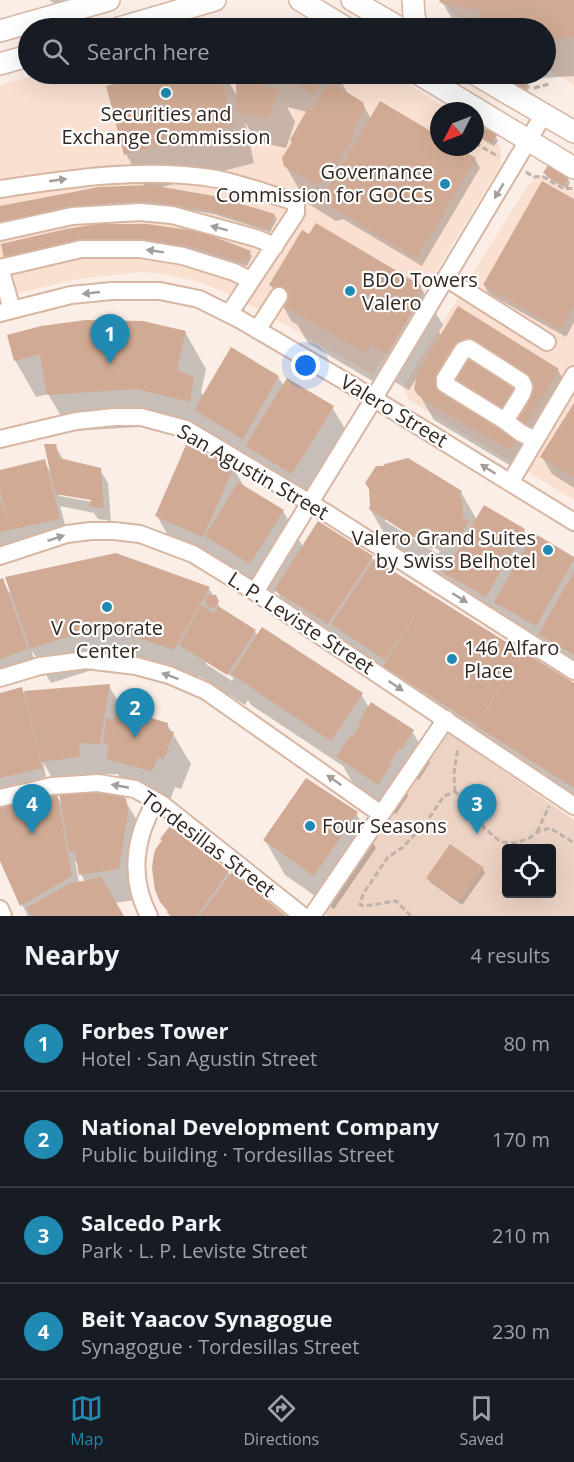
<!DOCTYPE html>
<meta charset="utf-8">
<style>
:root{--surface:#171b24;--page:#20242c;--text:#f1f3f6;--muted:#9ea1a6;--line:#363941;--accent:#208ab2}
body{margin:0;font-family:"Open Sans",sans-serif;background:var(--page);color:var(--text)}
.controls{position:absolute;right:18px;bottom:18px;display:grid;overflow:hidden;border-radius:6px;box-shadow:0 6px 24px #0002}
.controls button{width:54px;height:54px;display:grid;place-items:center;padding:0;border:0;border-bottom:2px solid var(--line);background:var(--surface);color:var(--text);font:30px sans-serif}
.compass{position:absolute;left:430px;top:102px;width:54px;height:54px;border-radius:50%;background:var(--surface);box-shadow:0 6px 24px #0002;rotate:228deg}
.you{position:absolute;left:306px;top:366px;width:21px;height:21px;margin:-15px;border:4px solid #fff;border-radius:50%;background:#1a73e8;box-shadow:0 0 0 9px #1a73e833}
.badge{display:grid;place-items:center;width:39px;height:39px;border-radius:50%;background:var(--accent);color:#fff;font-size:20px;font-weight:700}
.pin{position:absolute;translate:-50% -50px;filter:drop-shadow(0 2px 3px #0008)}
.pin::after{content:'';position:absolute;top:32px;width:21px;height:18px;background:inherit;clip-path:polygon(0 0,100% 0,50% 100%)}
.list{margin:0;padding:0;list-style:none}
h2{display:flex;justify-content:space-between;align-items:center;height:78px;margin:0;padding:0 24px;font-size:26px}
h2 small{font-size:20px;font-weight:400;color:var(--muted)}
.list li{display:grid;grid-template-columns:39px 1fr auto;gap:18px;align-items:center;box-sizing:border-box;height:96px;padding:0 24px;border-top:2px solid var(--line)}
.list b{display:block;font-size:22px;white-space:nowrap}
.list p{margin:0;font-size:20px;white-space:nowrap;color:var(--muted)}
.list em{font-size:20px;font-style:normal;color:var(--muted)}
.icon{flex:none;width:33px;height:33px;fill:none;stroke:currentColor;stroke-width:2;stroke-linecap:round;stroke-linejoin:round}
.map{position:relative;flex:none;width:574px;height:916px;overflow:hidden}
.search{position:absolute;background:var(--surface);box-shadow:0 6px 24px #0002;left:18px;right:18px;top:18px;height:66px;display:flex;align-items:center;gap:15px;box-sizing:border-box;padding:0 21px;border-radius:33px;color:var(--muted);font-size:22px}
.sheet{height:462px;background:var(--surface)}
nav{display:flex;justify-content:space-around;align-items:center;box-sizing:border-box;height:84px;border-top:2px solid var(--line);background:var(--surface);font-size:16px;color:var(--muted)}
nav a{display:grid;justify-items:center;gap:3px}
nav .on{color:var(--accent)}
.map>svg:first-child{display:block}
.built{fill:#f9e0d1}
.green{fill:#ecd3c4;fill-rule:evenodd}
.shadow{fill:#0003;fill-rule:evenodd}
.building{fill:#d0aa94}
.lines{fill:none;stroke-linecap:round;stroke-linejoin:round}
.minor-casing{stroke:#d7b6a3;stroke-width:20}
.major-casing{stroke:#d7b6a3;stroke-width:24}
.path{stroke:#bfb2aa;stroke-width:3;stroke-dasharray:6 3;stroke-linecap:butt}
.minor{stroke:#fff;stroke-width:16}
.major{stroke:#fff;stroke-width:21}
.oneway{fill:#a39e9a}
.poi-dot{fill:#208ab2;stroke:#fefefe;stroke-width:2}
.labels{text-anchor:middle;stroke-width:4.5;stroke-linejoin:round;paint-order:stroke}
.poi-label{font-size:20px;fill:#33271f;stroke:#fefefe;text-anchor:start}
.street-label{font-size:20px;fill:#33271f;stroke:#fefefe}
</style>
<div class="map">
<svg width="574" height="916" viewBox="0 0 574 916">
<rect width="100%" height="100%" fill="#fbeee6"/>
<!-- built -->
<path class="built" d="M 574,0 L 574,85 L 546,68 L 546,28 L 479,28 L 453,14 L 446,3 Z
M 242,18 L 286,18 L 314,28 L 197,28 Z
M 41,74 L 391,74 L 451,111 L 439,111 L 439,147 L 475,147 L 475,126 L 492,136 L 501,149 L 500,166 L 373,375 L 240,299 L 203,283 L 166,274 L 140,272 L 78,279 L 0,297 L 0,85 Z
M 539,176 L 557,178 L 574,188 L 574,500 L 409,400 L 403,387 L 527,186 Z"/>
<!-- green -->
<path class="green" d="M 448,733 L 574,820 L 574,916 L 328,916 L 325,914 ZM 506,848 L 552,848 L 552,894 L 506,894 Z"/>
<!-- shadow -->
<path class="shadow" d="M 49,0 L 64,0 L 60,7 Z
M 441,0 L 574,0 L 574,76 L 525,79 L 522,74 L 546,74 L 546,28 L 457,28 Z
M 162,74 L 337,74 L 348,94 L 362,103 L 371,119 L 439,138 L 439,147 L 454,147 L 475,159 L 480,168 L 422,266 L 343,219 L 336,221 L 307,203 L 285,165 L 307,112 L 287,107 L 295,122 L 286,148 L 257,142 L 245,122 L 254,163 L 158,188 L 274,215 L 277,219 L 270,232 L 214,214 L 154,204 L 103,206 L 0,225 L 0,207 L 145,187 L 126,154 L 108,87 ZM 236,81 L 238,84 L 238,98 L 229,82 Z
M 492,74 L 519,74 L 522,79 L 527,83 L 530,87 L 526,93 Z
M 475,127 L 496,137 L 498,141 L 494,146 L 475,135 Z
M 545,173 L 568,179 L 570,183 L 567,189 L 547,177 Z
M 574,201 L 574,322 L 566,337 L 489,294 L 484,285 Z
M 316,225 L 421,288 L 443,325 L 439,331 L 441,336 L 558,370 L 572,395 L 524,474 L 434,420 L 416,389 L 418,376 L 409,390 L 391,380 L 386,389 L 308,343 L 297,324 L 292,322 L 271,285 L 310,236 Z
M 201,234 L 249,252 L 252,256 L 247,266 L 201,252 L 149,244 L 3,245 Z
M 185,332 L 206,369 L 201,392 L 204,397 L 278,377 L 284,386 L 332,407 L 354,444 L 313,510 L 217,447 L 159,426 L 70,431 L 48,394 L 36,397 L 15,360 L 9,336 Z
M 574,405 L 574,488 L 552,474 L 542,457 Z
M 55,446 L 63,459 L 100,470 L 108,483 L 111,521 L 98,519 L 94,513 L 60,506 L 67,532 L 0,561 L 0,472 L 44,461 L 51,473 ZM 59,493 L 98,500 L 98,503 L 59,496 Z
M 233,468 L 245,488 L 283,511 L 303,547 L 372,557 L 373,560 L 427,595 L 430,595 L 574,685 L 574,802 L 298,627 L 276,590 L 271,598 L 178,553 L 157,516 Z
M 461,492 L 477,520 L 524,530 L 531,542 L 574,559 L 574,665 L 467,610 L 450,581 L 390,543 L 370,509 ZM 385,517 L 440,551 L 438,554 L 385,521 Z
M 0,580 L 2,580 L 9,592 L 209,589 L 217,601 L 220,609 L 255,632 L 258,636 L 361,694 L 369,708 L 412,731 L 430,762 L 419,780 L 417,778 L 407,793 L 408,796 L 396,814 L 355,787 L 343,766 L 251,705 L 248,700 L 245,705 L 199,676 L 194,684 L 121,661 L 51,683 L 33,652 L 32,653 L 37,667 L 0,680 ZM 206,660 L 234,678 L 232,681 L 206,664 Z
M 109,686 L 124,711 L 167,724 L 191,764 L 181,789 L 175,787 L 170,800 L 126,789 L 118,774 L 96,774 L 97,788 L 87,789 L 125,800 L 143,831 L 136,900 L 114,903 L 122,916 L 28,916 L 10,882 L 0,857 L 0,809 L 56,795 L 63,806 L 61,793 L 43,762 L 46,777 L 0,788 L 0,695 ZM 75,860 L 80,868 L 81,874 L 85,882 L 79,883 Z
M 356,813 L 376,848 L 334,909 L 285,875 L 265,840 Z
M 483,869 L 485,873 L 462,905 L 430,882 L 428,878 Z
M 228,872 L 231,876 L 284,916 L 170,916 L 161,901 Z"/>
<!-- building -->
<path class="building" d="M 439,0 L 574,0 L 574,37 L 546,40 L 546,28 L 473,28 L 480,10 L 452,6 L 441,3 Z
M 156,74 L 221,74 L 234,126 L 124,155 L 106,86 Z
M 253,74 L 325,74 L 314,94 L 296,84 L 266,76 L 263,86 L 279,90 L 268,118 L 237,112 L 236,83 L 251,84 Z
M 496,74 L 515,74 L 529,82 L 524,90 Z
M 333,84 L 363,102 L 365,110 L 351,133 L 354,134 L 336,166 L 332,164 L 321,182 L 314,184 L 284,166 L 282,158 L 292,142 L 290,140 L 308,108 L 311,110 L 326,86 Z
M 380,101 L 439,136 L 439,147 L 457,147 L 476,158 L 417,258 L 321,201 Z
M 475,123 L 497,135 L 492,143 L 475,133 Z
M 548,165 L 569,178 L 564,186 L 543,173 Z
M 542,181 L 574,199 L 574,305 L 560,329 L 483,285 Z
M 151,185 L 214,196 L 275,214 L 268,229 L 211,211 L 151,201 L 101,203 L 0,221 L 0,206 L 99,187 Z
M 316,223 L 422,286 L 417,295 L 421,297 L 387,354 L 370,344 L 364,353 L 285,306 L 290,297 L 269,285 L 302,230 L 309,234 Z
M 97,224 L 147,224 L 202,232 L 251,251 L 245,263 L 198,248 L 146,240 L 98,240 L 69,244 L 4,259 L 1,244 L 66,229 Z
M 458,306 L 559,369 L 510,450 L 426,401 L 418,395 L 414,389 L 417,374 Z
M 86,320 L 143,321 L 186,331 L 177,370 L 194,377 L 190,402 L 137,389 L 47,395 L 40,354 L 14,361 L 7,335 L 41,326 Z
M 231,347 L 279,376 L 243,439 L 194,410 Z
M 287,378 L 334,406 L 292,474 L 245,446 Z
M 574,403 L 574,477 L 540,457 Z
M 44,444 L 56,444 L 59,458 L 101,468 L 104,508 L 89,506 L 91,500 L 55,494 Z
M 186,445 L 234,467 L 203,537 L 155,516 Z
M 408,458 L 462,491 L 458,496 L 462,498 L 463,518 L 469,521 L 457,541 L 451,537 L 444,546 L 438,540 L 432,549 L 369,509 L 370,505 L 369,489 L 365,483 L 376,466 L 383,466 L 385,464 Z
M 45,459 L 60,519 L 0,532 L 0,498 L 7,519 L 0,490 L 0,470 Z
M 238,482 L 284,510 L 250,564 L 205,536 Z
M 484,505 L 525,529 L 486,597 L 444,573 Z
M 318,521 L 373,556 L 328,624 L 274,590 Z
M 534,533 L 574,557 L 574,560 L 536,626 L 494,602 Z
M 116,553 L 210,587 L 174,650 L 101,626 L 30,649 L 5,577 Z
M 374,559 L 522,652 L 476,725 L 383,666 L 424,601 L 385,660 L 331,624 Z
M 574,572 L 574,655 L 538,634 Z
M 3,578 L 28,649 L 0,659 L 0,579 Z
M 208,595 L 216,595 L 219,601 L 215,608 L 208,607 L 204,601 Z
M 201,605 L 214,613 L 218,606 L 256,630 L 227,675 L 179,645 Z
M 262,627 L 363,693 L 331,741 L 231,674 Z
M 523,651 L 574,683 L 574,788 L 476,726 Z
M 110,684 L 100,744 L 79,743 L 80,757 L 41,762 L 24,691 Z
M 22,687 L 42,768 L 0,778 L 0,693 Z
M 371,702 L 414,730 L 401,750 L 399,748 L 390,762 L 392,764 L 378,785 L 336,757 L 350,736 L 352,737 L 361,723 L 359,722 Z
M 118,708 L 168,723 L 167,730 L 174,732 L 164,759 L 158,757 L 153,770 L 151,771 L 109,760 L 106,758 L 109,745 L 103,743 L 106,718 L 114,719 L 116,709 Z
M 306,778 L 358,812 L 314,876 L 263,840 Z
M 90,788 L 126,798 L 128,813 L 119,869 L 79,875 L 75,851 L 69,852 L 59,793 Z
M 57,793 L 72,876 L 20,906 L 0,861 L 0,808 Z
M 170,826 L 229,871 L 197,916 L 171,916 L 167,913 L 168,911 L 160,902 L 155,890 L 152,869 L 153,860 L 155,850 L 162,840 L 160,839 Z
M 450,844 L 484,868 L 459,902 L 426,878 Z
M 232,872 L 286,916 L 199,916 Z
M 101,877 L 124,916 L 32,916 L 26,908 L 69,884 Z"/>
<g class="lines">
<!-- minor casing -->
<g class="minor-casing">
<path id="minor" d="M 0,189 C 72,178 145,167 217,179 C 242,184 268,194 293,201 L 296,205 L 296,213 L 229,314
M 0,232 L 72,216 L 140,212 L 172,215 L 256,238 L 275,246
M 0,268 L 81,249 L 140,249 L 183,256 L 234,272 L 250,280
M 0,268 L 12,309
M 446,278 L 547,342
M 0,313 L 71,295 L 112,291 L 160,291 L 199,299 L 239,319 L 355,387 L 574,522
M 257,330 L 279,296
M 505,421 L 522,394 L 524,387 L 522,382 L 469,348 L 463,350 L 445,379 L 445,384 L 505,421 L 521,433 L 535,440
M 0,439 L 76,421 L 115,417 L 141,417 L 186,429 L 325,512 L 574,671
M 510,483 L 574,375
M 0,556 L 67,534 L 91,531 L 114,531 L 140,534 L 193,554 L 255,592 L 574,806
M 255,592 L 365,413 L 544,114
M 0,678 L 40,666 L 86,660 L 136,666 L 169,675 L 206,691 L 381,814
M 0,798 L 52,786 L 98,783 L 135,789 L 163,805 L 303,916
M 0,909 L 3,916
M 149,916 C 129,878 134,837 156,801
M 312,916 L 446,719"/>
</g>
<!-- major casing -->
<g class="major-casing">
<path id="major" d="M 300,0 L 346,28
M 352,0 L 400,28
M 413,0 L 414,16 L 418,28
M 119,28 L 215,0
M 0,31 L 109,0
M 0,64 L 28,56
M 419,74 L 574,168
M 475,74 L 574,132"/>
</g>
<!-- path -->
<path class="path" d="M 534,88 L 549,84
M 475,143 L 499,157
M 526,172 L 534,177 L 542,176 L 564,189 L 574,188
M 455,792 L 454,773 L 458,747
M 537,832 L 549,806
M 411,916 L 396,901 C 383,902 372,907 360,905 L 363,894 L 388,857 L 402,848 L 425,824 L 444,796 L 455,792 L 469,803 L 484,828 L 501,842 L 514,843 L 528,839 L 537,832 L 550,828 L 574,843"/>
<!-- minor -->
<use href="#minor" class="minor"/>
<!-- major -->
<use href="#major" class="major"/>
</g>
<!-- one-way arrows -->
<defs><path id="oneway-solid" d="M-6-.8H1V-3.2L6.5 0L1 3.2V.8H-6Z" transform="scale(1.5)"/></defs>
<g class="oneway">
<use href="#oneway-solid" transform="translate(58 180) rotate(-8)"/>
<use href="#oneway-solid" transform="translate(499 191) rotate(121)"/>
<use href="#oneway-solid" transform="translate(219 228) rotate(-165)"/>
<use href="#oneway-solid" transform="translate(155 251) rotate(-171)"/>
<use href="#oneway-solid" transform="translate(91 293) rotate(174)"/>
<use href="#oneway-solid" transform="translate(488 469) rotate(-148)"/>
<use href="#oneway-solid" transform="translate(56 538) rotate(-18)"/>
<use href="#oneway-solid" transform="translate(460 598) rotate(32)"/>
<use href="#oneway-solid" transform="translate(170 676) rotate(-160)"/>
<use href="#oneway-solid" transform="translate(396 686) rotate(34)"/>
<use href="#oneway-solid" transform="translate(334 780) rotate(-145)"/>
<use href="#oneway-solid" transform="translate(120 786) rotate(-169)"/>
</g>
<!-- markers -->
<g class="poi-dot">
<circle cx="166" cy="93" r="6"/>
<circle cx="445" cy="184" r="6"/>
<circle cx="350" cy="291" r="6"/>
<circle cx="548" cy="550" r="6"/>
<circle cx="107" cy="607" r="6"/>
<circle cx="452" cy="659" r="6"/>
<circle cx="310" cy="826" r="6"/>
</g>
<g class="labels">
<!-- poi labels -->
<g class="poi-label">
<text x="166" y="121" text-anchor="middle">Securities and<tspan x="166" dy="23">Exchange Commission</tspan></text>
<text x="433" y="179" text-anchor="end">Governance<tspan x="433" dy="23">Commission for GOCCs</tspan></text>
<text x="362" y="287">BDO Towers<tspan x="362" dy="23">Valero</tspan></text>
<text x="536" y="545" text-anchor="end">Valero Grand Suites<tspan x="536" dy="23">by Swiss Belhotel</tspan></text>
<text x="107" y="635" text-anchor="middle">V Corporate<tspan x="107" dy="23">Center</tspan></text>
<text x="464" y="655">146 Alfaro<tspan x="464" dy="23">Place</tspan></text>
<text x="322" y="833">Four Seasons</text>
</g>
<!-- street labels -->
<g class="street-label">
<text transform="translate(394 411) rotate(31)" y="7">Valero Street</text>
<text transform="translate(253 472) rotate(30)" y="7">San Agustin Street</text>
<text transform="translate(301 623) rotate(33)" y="7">L. P. Leviste Street</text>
<text transform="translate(208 844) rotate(37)" y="7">Tordesillas Street</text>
</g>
</g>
</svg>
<div class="controls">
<button><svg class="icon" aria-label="locate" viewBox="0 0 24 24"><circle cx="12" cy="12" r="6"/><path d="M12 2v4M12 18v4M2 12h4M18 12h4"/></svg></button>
</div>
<svg class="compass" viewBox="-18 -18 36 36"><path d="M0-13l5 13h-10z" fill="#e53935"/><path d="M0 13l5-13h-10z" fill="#9ea1a6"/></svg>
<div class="you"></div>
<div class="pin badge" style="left:110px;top:364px">1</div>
<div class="pin badge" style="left:135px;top:738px">2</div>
<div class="pin badge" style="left:477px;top:834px">3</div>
<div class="pin badge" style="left:32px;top:834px">4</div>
<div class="search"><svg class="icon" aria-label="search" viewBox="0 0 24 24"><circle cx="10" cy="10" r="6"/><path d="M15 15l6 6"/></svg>Search here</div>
</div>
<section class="sheet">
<h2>Nearby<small>4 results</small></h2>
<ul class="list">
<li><span class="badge">1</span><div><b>Forbes Tower</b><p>Hotel · San Agustin Street</p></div><em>80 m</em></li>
<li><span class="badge">2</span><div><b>National Development Company</b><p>Public building · Tordesillas Street</p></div><em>170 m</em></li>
<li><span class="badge">3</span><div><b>Salcedo Park</b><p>Park · L. P. Leviste Street</p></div><em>210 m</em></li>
<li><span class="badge">4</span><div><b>Beit Yaacov Synagogue</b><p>Synagogue · Tordesillas Street</p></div><em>230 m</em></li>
</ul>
</section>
<nav>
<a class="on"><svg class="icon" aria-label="map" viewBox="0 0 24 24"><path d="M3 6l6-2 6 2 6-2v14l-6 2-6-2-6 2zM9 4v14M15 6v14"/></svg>Map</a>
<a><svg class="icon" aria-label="directions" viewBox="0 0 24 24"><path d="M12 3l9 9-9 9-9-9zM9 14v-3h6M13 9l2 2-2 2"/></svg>Directions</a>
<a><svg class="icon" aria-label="saved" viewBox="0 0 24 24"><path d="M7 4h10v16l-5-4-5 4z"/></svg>Saved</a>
</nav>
